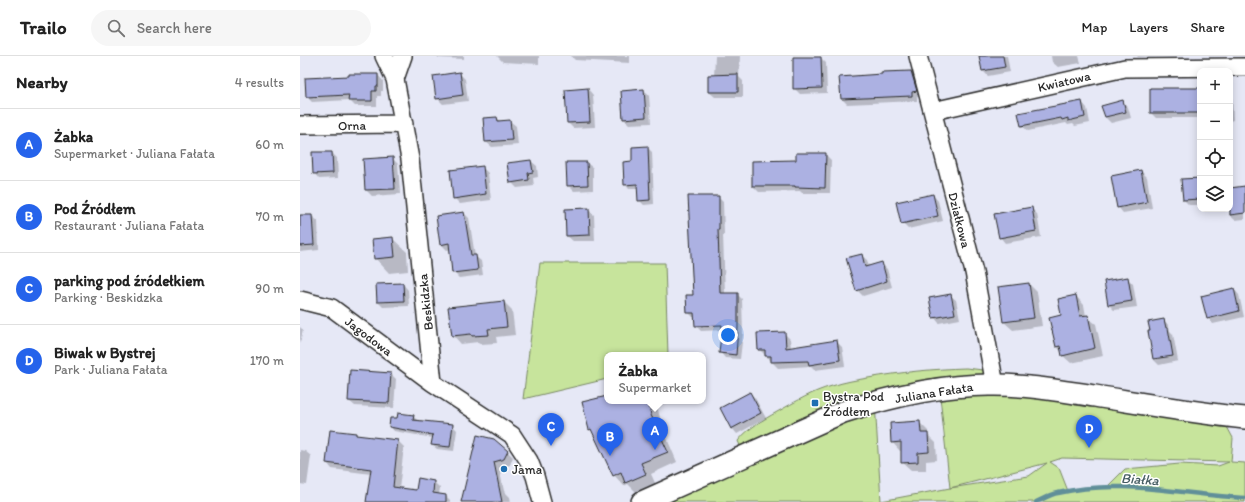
<!DOCTYPE html>
<meta charset="utf-8">
<style>
:root{--surface:#fff;--page:#f6f6f6;--text:#222;--muted:#767676;--line:#e0e0e0;--accent:#2563eb}
body{margin:0;font-family:Itim,sans-serif;background:var(--page);color:var(--text)}
.controls{position:absolute;right:12px;top:12px;display:grid;overflow:hidden;border-radius:8px;box-shadow:0 2px 10px #0003}
.controls button{width:36px;height:36px;display:grid;place-items:center;padding:0;border:0;border-bottom:1px solid var(--line);background:var(--surface);color:var(--text);font:20px sans-serif}
.you{position:absolute;left:428px;top:279px;width:14px;height:14px;margin:-10px;border:3px solid #fff;border-radius:50%;background:#1a73e8;box-shadow:0 0 0 6px #1a73e833}
.badge{display:grid;place-items:center;width:26px;height:26px;border-radius:50%;background:var(--accent);color:#fff;font-size:13px;font-weight:700}
.pin{position:absolute;translate:-50% -33px;filter:drop-shadow(0 1px 2px #0008)}
.pin::after{content:'';position:absolute;top:21px;width:14px;height:12px;background:inherit;clip-path:polygon(0 0,100% 0,50% 100%)}
.popup{position:absolute;left:304px;top:296px;width:102px;height:52px;box-sizing:border-box;display:grid;place-content:center;border-radius:8px;background:var(--surface);filter:drop-shadow(0 1px 3px #0005);font-size:13px;white-space:nowrap;color:var(--muted)}
.popup b{font-size:15px;color:var(--text)}
.popup::after{content:'';position:absolute;left:50%;top:100%;margin-left:-8px;border:8px solid transparent;border-top-color:var(--surface)}
.list{margin:0;padding:0;list-style:none}
h2{display:flex;justify-content:space-between;align-items:center;height:52px;margin:0;padding:0 16px;font-size:17px}
h2 small{font-size:13px;font-weight:400;color:var(--muted)}
.list li{display:grid;grid-template-columns:26px 1fr auto;gap:12px;align-items:center;box-sizing:border-box;height:72px;padding:0 16px;border-top:1px solid var(--line)}
.list b{display:block;font-size:15px;white-space:nowrap}
.list p{margin:0;font-size:13px;white-space:nowrap;color:var(--muted)}
.list em{font-size:13px;font-style:normal;color:var(--muted)}
.icon{flex:none;width:22px;height:22px;fill:none;stroke:currentColor;stroke-width:2;stroke-linecap:round;stroke-linejoin:round}
.map{position:relative;flex:none;width:945px;height:446px;overflow:hidden}
header{display:flex;align-items:center;gap:24px;box-sizing:border-box;height:56px;padding:0 20px;background:var(--surface);border-bottom:1px solid var(--line)}
header strong{font-size:19px}
nav{display:flex;gap:22px;margin-inline-start:auto;font-size:14px}
.search{width:280px;height:36px;background:var(--page);display:flex;align-items:center;gap:10px;box-sizing:border-box;padding:0 14px;border-radius:22px;color:var(--muted);font-size:15px}
main{display:flex}
aside{flex:1;background:var(--surface)}
.map>svg:first-child{display:block}
.green{fill:#c7e49c;stroke:#798864;fill-rule:evenodd}
.shadow{fill:#0003}
.lines{fill:none;stroke-linecap:round;stroke-linejoin:round}
.stream{stroke:#618f99;stroke-width:4.5}
.building{fill:#acb1e2;stroke:#2b2b2b}
.minor-casing{stroke:#2b2b2b;stroke-width:20}
.tertiary-casing{stroke:#2b2b2b;stroke-width:24}
.minor{stroke:#fff;stroke-width:17}
.tertiary{stroke:#fff;stroke-width:21}
.poi-dot{fill:#1f6fb2;stroke:#fff;stroke-width:1.5}
.labels{text-anchor:middle;stroke-width:3;stroke-linejoin:round;paint-order:stroke}
.street-label{font-size:13px;fill:#2b2b2b;stroke:#fff}
.poi-label{font-size:13px;fill:#2b2b2b;stroke:#fff;text-anchor:start}
.water-label{font-size:14px;font-style:italic;fill:#465d62;stroke:#fff}
</style>
<header>
<strong>Trailo</strong>
<div class="search"><svg class="icon" aria-label="search" viewBox="0 0 24 24"><circle cx="10" cy="10" r="6"/><path d="M15 15l6 6"/></svg>Search here</div>
<nav><a>Map</a><a>Layers</a><a>Share</a></nav>
</header>
<main>
<aside>
<h2>Nearby<small>4 results</small></h2>
<ul class="list">
<li><span class="badge">A</span><div><b>Żabka</b><p>Supermarket · Juliana Fałata</p></div><em>60 m</em></li>
<li><span class="badge">B</span><div><b>Pod Źródłem</b><p>Restaurant · Juliana Fałata</p></div><em>70 m</em></li>
<li><span class="badge">C</span><div><b>parking pod źródełkiem</b><p>Parking · Beskidzka</p></div><em>90 m</em></li>
<li><span class="badge">D</span><div><b>Biwak w Bystrej</b><p>Park · Juliana Fałata</p></div><em>170 m</em></li>
</ul>
</aside>
<div class="map">
<svg width="945" height="446" viewBox="0 0 945 446">
<rect width="100%" height="100%" fill="#e6e8f6"/>
<filter id="ink" filterUnits="userSpaceOnUse"><feTurbulence type="fractalNoise" baseFrequency=".025" numOctaves="2"/><feDisplacementMap in="SourceGraphic" scale="8" xChannelSelector="R" yChannelSelector="G"/><feConvolveMatrix kernelMatrix="1 2 1 2 8 2 1 2 1" color-interpolation-filters="sRGB"/></filter>
<g filter="url(#ink)">
<!-- green -->
<path class="green" d="M 240,207 L 365,207 L 368,299 L 307,299 L 307,323 L 223,343 Z
M 666,312 L 683,314 L 695,329 L 575,346 L 581,445 L 650,432 L 640,341 L 686,337 L 746,338 L 775,349 L 926,369 L 933,382 L 931,406 L 945,407 L 945,446 L 340,446 L 444,399 L 438,385 C 448,372 463,364 477,356 C 495,346 513,335 532,330 C 544,326 556,324 568,322 C 601,316 633,313 666,312 ZM 762,402 L 929,406 L 918,410 L 880,408 L 825,413 L 807,431 L 768,435 L 759,412 L 750,406 ZM 747,407 L 729,420 L 650,432 Z"/>
<!-- shadow -->
<path class="shadow" d="M 137,0 L 164,0 L 164,3 L 139,2 Z
M 197,0 L 239,0 L 239,8 L 203,6 Z
M 271,0 L 330,0 L 330,7 L 275,4 Z
M 415,0 L 440,0 L 439,21 L 443,25 L 443,41 L 415,41 L 409,36 L 414,20 Z
M 680,0 L 707,0 L 710,16 L 688,20 L 683,15 Z
M 751,0 L 779,0 L 781,7 L 758,11 L 752,6 Z
M 837,0 L 854,0 L 838,1 Z
M 521,2 L 526,7 L 527,37 L 500,38 L 494,32 Z
M 611,16 L 617,21 L 622,41 L 617,41 L 617,45 L 547,48 L 542,43 Z
M 159,17 L 165,23 L 168,45 L 143,48 L 137,42 Z
M 78,19 L 83,25 L 83,35 L 81,35 L 81,40 L 77,40 L 77,50 L 55,50 L 49,44 L 12,46 L 7,41 Z
M 900,32 L 900,62 L 856,62 L 851,57 L 851,33 Z
M 288,33 L 293,39 L 295,71 L 273,72 L 268,67 Z
M 344,34 L 349,40 L 351,67 L 329,68 L 324,63 Z
M 930,35 L 932,37 L 933,64 L 930,65 Z
M 822,45 L 828,51 L 831,62 L 811,67 L 805,61 L 803,50 Z
M 782,46 L 787,52 L 790,67 L 775,70 L 773,68 L 768,69 L 766,67 L 728,75 L 722,70 L 720,57 Z
M 197,62 L 201,66 L 210,65 L 216,70 L 218,89 L 192,91 L 186,86 Z
M 347,91 L 352,96 L 354,148 L 344,149 L 339,144 L 338,132 L 329,133 L 325,128 L 333,106 Z
M 32,97 L 37,102 L 38,122 L 19,123 L 14,117 Z
M 525,98 L 531,104 L 530,137 L 502,137 L 500,135 L 459,136 L 453,130 L 497,105 Z
M 93,103 L 98,108 L 100,138 L 72,140 L 66,134 L 64,104 Z
M 231,105 L 237,110 L 238,121 L 233,122 L 234,130 L 217,132 L 211,126 Z
M 287,107 L 293,112 L 293,134 L 274,135 L 268,129 Z
M 182,111 L 188,117 L 191,144 L 160,148 L 154,142 Z
M 841,115 L 847,121 L 852,152 L 823,157 L 818,151 Z
M 900,123 L 900,149 L 889,149 L 884,144 Z
M 945,131 L 945,163 L 935,164 L 929,159 L 930,133 Z
M 633,139 L 638,145 L 643,165 L 608,173 L 602,167 Z
M 418,141 L 423,146 L 424,178 L 423,178 L 425,238 L 437,238 L 442,243 L 443,278 L 440,303 L 425,302 L 420,296 L 422,274 L 401,275 L 396,270 L 395,261 L 393,261 L 388,256 L 394,240 Z
M 731,152 L 737,158 L 741,181 L 705,187 L 700,181 Z
M 288,153 L 294,159 L 295,185 L 273,185 L 267,180 Z
M 164,157 L 169,162 L 175,200 L 181,205 L 183,219 L 159,222 L 153,216 L 151,193 L 147,194 L 141,188 Z
M 0,160 L 12,160 L 18,165 L 19,194 L 0,196 Z
M 92,182 L 107,196 L 108,215 L 89,217 L 75,202 Z
M 561,199 L 567,204 L 569,211 L 581,207 L 587,213 L 592,231 L 563,240 L 557,234 Z
M 827,222 L 833,228 L 837,251 L 814,254 L 809,249 Z
M 103,228 L 108,234 L 109,250 L 83,251 L 78,246 Z
M 729,228 L 737,236 L 742,270 L 713,274 L 704,266 L 699,232 Z
M 934,233 L 939,239 L 944,261 L 913,268 L 908,262 Z
M 650,239 L 656,244 L 660,263 L 639,267 L 634,261 Z
M 776,240 L 784,249 L 786,260 L 796,268 L 803,300 L 771,307 L 762,299 L 762,296 L 757,291 L 762,260 Z
M 204,246 L 212,254 L 215,279 L 196,281 L 197,287 L 181,288 L 178,286 L 161,288 L 153,279 Z
M 864,264 L 869,270 L 870,275 L 873,278 L 878,305 L 859,309 L 853,303 L 849,276 Z
M 0,271 L 3,274 L 0,287 Z
M 484,277 L 490,283 L 491,292 L 536,285 L 542,291 L 545,310 L 515,314 L 511,310 L 478,312 L 459,293 Z
M 91,318 L 96,323 L 94,352 L 55,350 L 49,345 Z
M 450,337 L 455,342 L 466,362 L 437,378 L 432,372 Z
M 307,341 L 307,345 L 356,345 L 362,371 L 377,406 L 351,418 L 356,429 L 337,437 L 328,428 L 324,430 L 314,419 L 294,378 L 290,373 Z
M 113,360 L 118,365 L 152,369 L 157,374 L 154,395 L 137,393 L 132,389 L 133,382 L 94,375 L 90,370 L 98,363 Z
M 620,367 L 628,375 L 628,379 L 636,387 L 637,404 L 626,405 L 626,414 L 611,414 L 602,406 L 602,395 L 600,395 L 592,386 Z
M 56,378 L 58,380 L 98,385 L 104,391 L 99,433 L 117,436 L 119,424 L 134,426 L 140,432 L 139,438 L 144,438 L 150,444 L 150,446 L 67,446 L 71,418 L 32,413 L 27,407 Z
M 178,380 L 207,395 L 213,401 L 210,409 L 199,412 L 204,435 L 210,441 L 211,446 L 162,446 Z
M 0,394 L 5,395 L 11,400 L 7,429 L 0,428 Z"/>
<g class="lines">
<!-- stream -->
<path class="stream" d="M 736,446 C 743,443 751,438 758,437 C 820,422 884,439 945,442"/>
</g>
<!-- building -->
<path class="building" d="M 679,0 L 703,0 L 705,11 L 682,15 Z
M 493,1 L 521,1 L 522,32 L 493,33 Z
M 611,15 L 617,35 L 612,36 L 612,40 L 541,43 L 539,21 L 582,18 L 582,16 Z
M 160,16 L 163,39 L 136,43 L 133,20 Z
M 49,18 L 78,18 L 78,30 L 76,30 L 76,35 L 72,35 L 72,45 L 48,45 L 49,39 L 6,41 L 5,22 L 49,20 Z
M 438,18 L 438,36 L 408,36 L 408,19 Z
M 288,32 L 290,66 L 267,67 L 265,34 Z
M 850,32 L 900,32 L 900,57 L 850,57 Z
M 344,33 L 346,61 L 323,63 L 321,35 Z
M 823,44 L 826,56 L 805,61 L 801,50 Z
M 782,45 L 785,61 L 768,65 L 768,62 L 762,64 L 761,62 L 721,70 L 718,57 Z
M 197,61 L 198,65 L 210,64 L 212,84 L 185,86 L 183,62 Z
M 348,90 L 350,144 L 338,145 L 337,128 L 324,129 L 323,106 L 332,105 L 332,91 Z
M 12,96 L 32,96 L 33,117 L 13,118 Z
M 496,97 L 526,97 L 525,132 L 495,131 L 495,130 L 452,130 L 452,105 L 496,104 Z
M 93,101 L 95,133 L 65,134 L 63,103 Z
M 231,104 L 233,116 L 228,117 L 229,124 L 210,127 L 207,107 Z
M 266,106 L 287,106 L 288,129 L 267,130 Z
M 183,110 L 186,138 L 153,143 L 150,114 Z
M 841,114 L 847,146 L 817,152 L 811,120 Z
M 900,122 L 900,143 L 883,144 L 881,123 Z
M 945,130 L 945,157 L 930,159 L 930,132 Z
M 633,138 L 638,160 L 601,168 L 596,146 Z
M 388,140 L 419,140 L 419,173 L 418,173 L 420,237 L 438,237 L 438,272 L 436,299 L 419,297 L 422,269 L 395,270 L 394,257 L 387,257 L 386,239 L 393,239 Z
M 732,151 L 736,175 L 699,182 L 694,158 Z
M 289,152 L 290,179 L 266,180 L 265,153 Z
M 164,156 L 171,199 L 176,199 L 178,214 L 152,217 L 149,187 L 140,189 L 136,160 Z
M 0,159 L 12,159 L 14,189 L 0,190 Z
M 93,181 L 95,201 L 74,203 L 72,183 Z
M 562,198 L 565,211 L 582,206 L 587,225 L 556,235 L 546,202 Z
M 828,221 L 832,245 L 808,249 L 804,225 Z
M 103,227 L 104,245 L 77,246 L 76,228 Z
M 729,227 L 734,262 L 703,266 L 698,231 Z
M 934,232 L 939,255 L 907,263 L 901,240 Z
M 651,238 L 655,258 L 633,262 L 629,242 Z
M 776,239 L 780,260 L 788,259 L 795,292 L 762,300 L 760,290 L 756,291 L 749,262 L 761,259 L 758,243 Z
M 204,245 L 207,271 L 188,273 L 189,279 L 172,280 L 171,278 L 152,280 L 148,251 Z
M 864,263 L 866,272 L 868,272 L 873,300 L 853,303 L 848,275 L 850,275 L 848,266 Z
M 485,276 L 486,292 L 537,284 L 540,304 L 509,309 L 508,305 L 471,306 L 471,300 L 465,300 L 465,294 L 458,294 L 457,277 Z
M 50,314 L 91,317 L 89,347 L 48,345 Z
M 450,336 L 461,357 L 431,373 L 420,352 Z
M 307,340 L 307,345 L 348,345 L 351,359 L 368,396 L 341,407 L 346,418 L 325,427 L 321,416 L 313,420 L 291,373 L 289,374 L 282,346 Z
M 98,357 L 114,359 L 113,364 L 153,368 L 150,391 L 131,389 L 133,379 L 89,371 L 90,362 L 97,362 Z
M 620,365 L 621,377 L 628,377 L 629,396 L 618,397 L 618,406 L 601,407 L 601,386 L 591,387 L 590,367 Z
M 30,374 L 56,377 L 56,379 L 98,384 L 93,431 L 116,434 L 118,422 L 134,425 L 133,437 L 146,439 L 146,446 L 66,446 L 71,413 L 26,407 Z
M 177,379 L 194,383 L 208,395 L 204,403 L 194,406 L 202,446 L 161,446 Z"/>
<g class="lines">
<!-- minor casing -->
<g class="minor-casing">
<path id="minor" d="M 84,0 L 95,23
M 103,0 L 95,23 L 110,103 L 133,327 L 212,379 L 229,405 L 235,420 L 242,446
M 618,0 L 674,216 L 695,329
M 633,55 L 825,12 L 945,11
M 0,69 L 104,68
M 0,244 L 32,252 L 133,327"/>
</g>
<!-- tertiary casing -->
<g class="tertiary-casing">
<path id="tertiary" d="M 342,446 L 543,356 C 592,340 644,328 695,329 C 729,329 761,335 795,340 C 845,348 895,357 945,362"/>
</g>
<!-- minor -->
<use href="#minor" class="minor"/>
<!-- tertiary -->
<use href="#tertiary" class="tertiary"/>
</g>
</g>
<!-- markers -->
<g class="poi-dot">
<rect x="511" y="343" width="8" height="8" rx="2"/>
<circle cx="204" cy="413" r="4"/>
</g>
<g class="labels">
<!-- street labels -->
<g class="street-label">
<text transform="translate(764 25) rotate(-13)" y="5">Kwiatowa</text>
<text transform="translate(52 69) rotate(-1)" y="5">Orna</text>
<text transform="translate(660 164) rotate(76)" y="5">Działkowa</text>
<text transform="translate(125 246) rotate(-96)" y="5">Beskidzka</text>
<text transform="translate(69 280) rotate(37)" y="5">Jagodowa</text>
<text transform="translate(634 336) rotate(-9)" y="5">Juliana Fałata</text>
</g>
<!-- poi labels -->
<g class="poi-label">
<text x="523" y="345">Bystra Pod<tspan x="523" dy="15">Źródłem</tspan></text>
<text x="212" y="418">Jama</text>
</g>
<!-- water labels -->
<g class="water-label">
<text transform="translate(840 423) rotate(4)" y="5">Białka</text>
</g>
</g>
</svg>
<div class="controls">
<button>+</button>
<button>−</button>
<button><svg class="icon" aria-label="locate" viewBox="0 0 24 24"><circle cx="12" cy="12" r="6"/><path d="M12 2v4M12 18v4M2 12h4M18 12h4"/></svg></button>
<button><svg class="icon" aria-label="layers" viewBox="0 0 24 24"><path d="M12 4l9 5-9 5-9-5zM3 14l9 5 9-5"/></svg></button>
</div>
<div class="you"></div>
<div class="pin badge" style="left:355px;top:394px">A</div>
<div class="popup"><b>Żabka</b>Supermarket</div>
<div class="pin badge" style="left:310px;top:400px">B</div>
<div class="pin badge" style="left:251px;top:390px">C</div>
<div class="pin badge" style="left:789px;top:392px">D</div>
</div>
</main>
